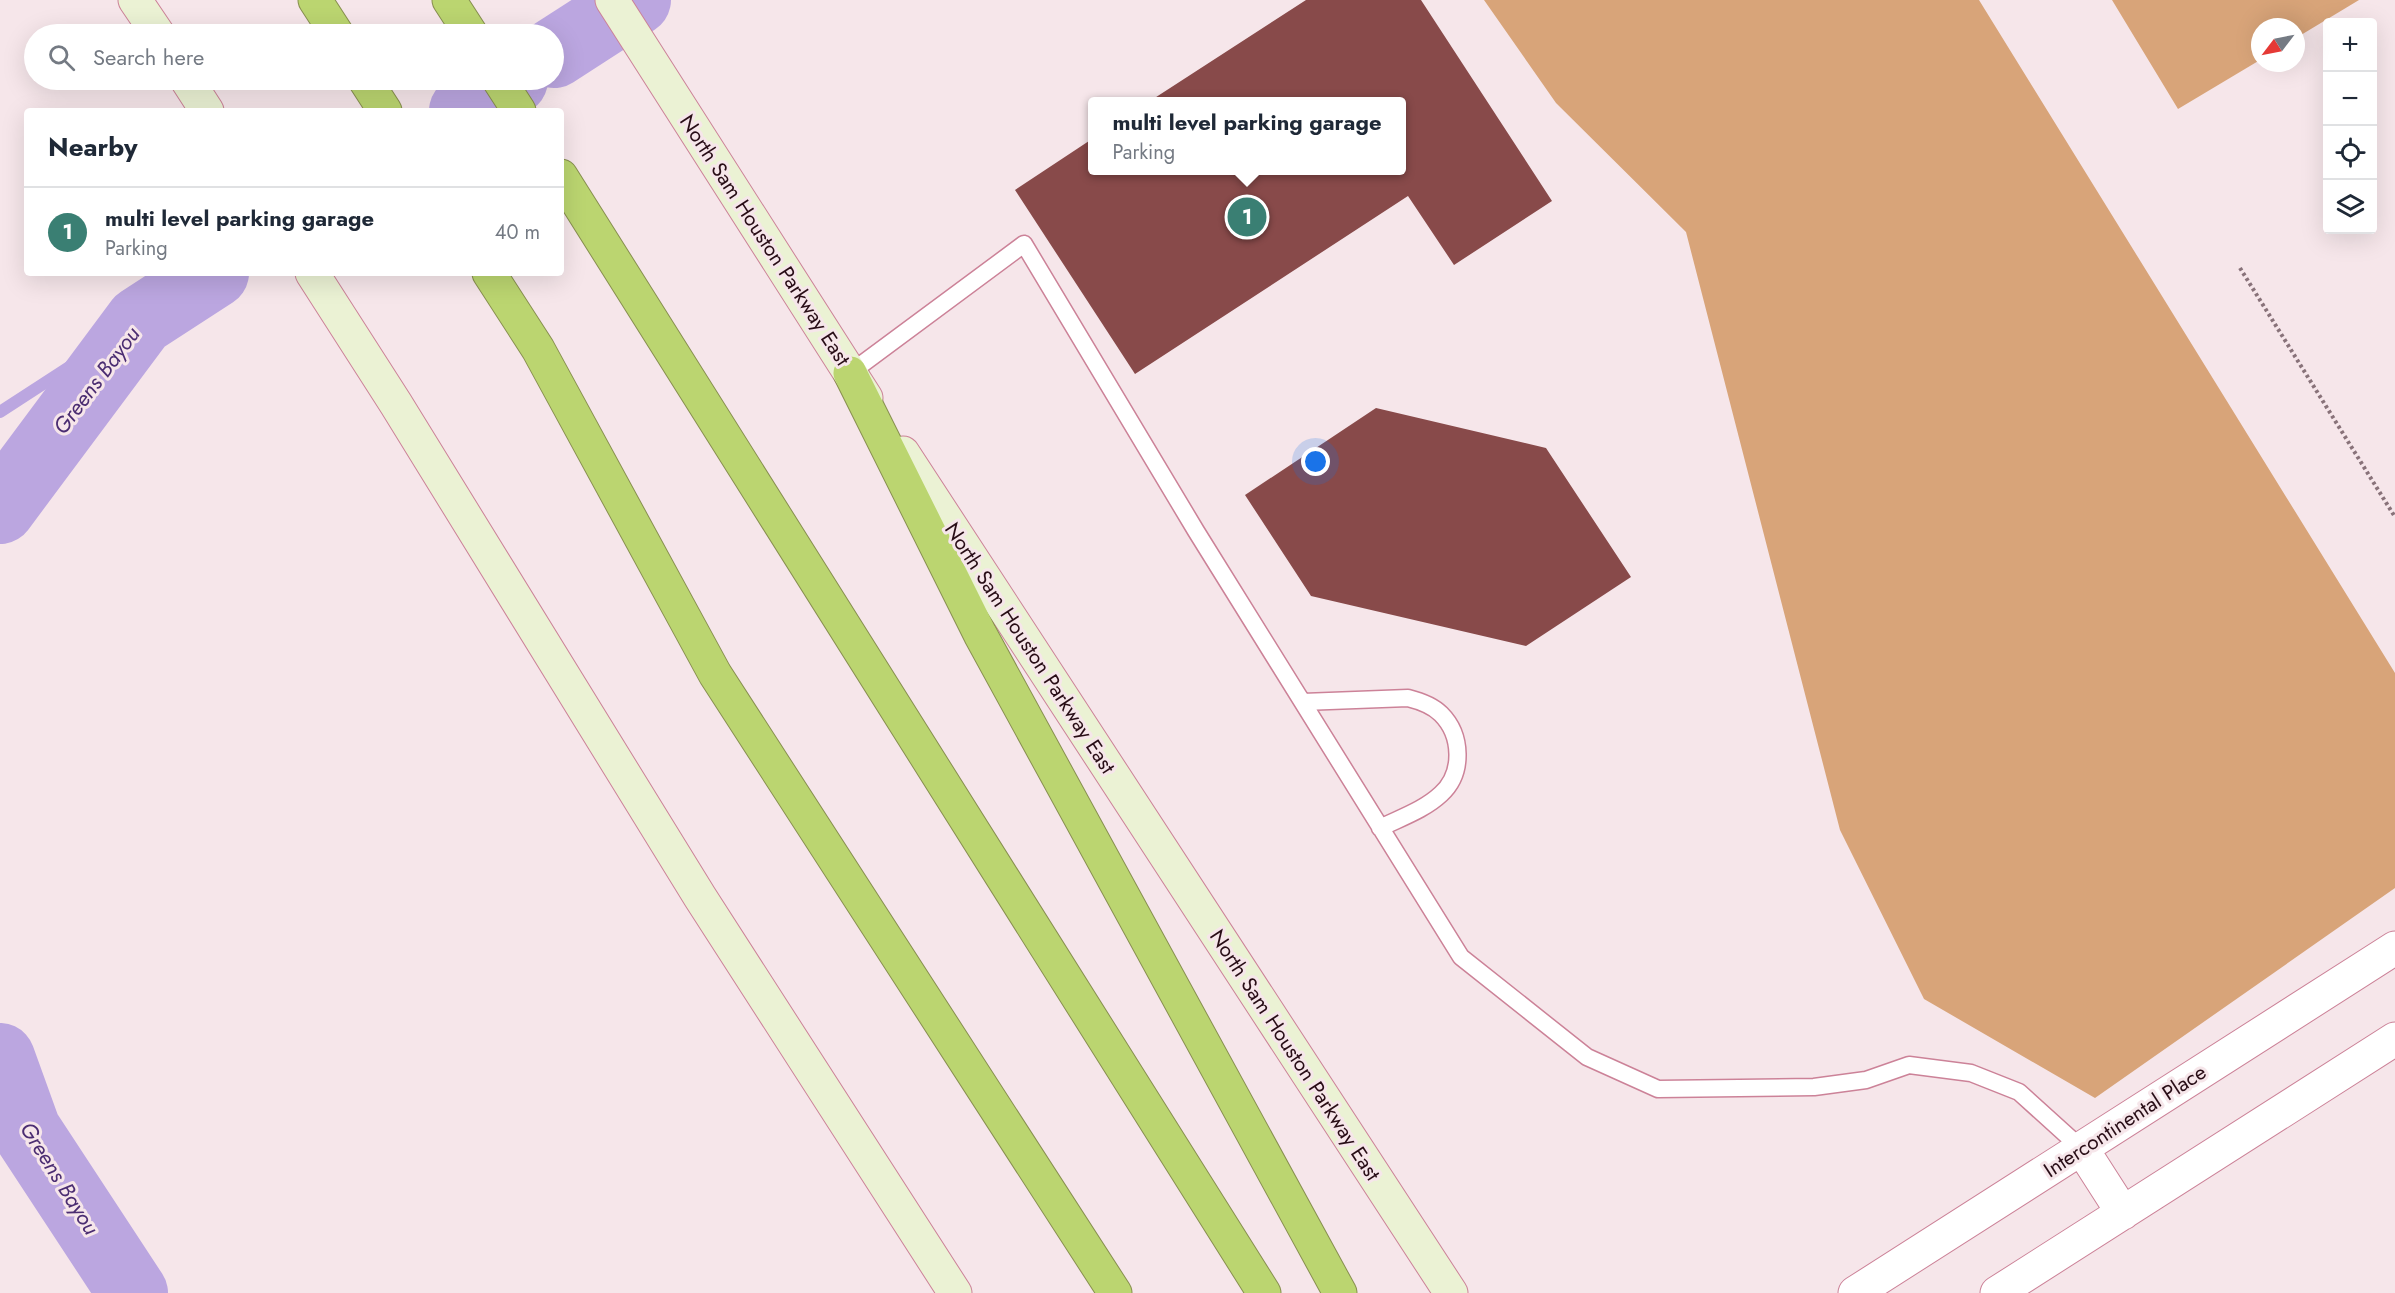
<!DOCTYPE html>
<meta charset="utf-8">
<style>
:root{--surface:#fff;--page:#f6f6f7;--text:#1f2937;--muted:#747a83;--line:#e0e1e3;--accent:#3a7f73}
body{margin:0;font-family:Jost,sans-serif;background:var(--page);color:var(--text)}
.controls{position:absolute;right:18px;top:18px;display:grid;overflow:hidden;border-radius:6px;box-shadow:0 6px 24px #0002}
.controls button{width:54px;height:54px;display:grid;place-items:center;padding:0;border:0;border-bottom:2px solid var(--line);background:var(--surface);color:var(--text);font:30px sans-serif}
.compass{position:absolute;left:2251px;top:18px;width:54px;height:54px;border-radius:50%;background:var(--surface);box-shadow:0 6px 24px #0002;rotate:238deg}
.you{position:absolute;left:1316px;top:462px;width:21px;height:21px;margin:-15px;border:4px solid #fff;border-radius:50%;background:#1a73e8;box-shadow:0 0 0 9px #1a73e833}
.badge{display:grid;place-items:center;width:39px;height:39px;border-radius:50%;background:var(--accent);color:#fff;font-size:20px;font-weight:700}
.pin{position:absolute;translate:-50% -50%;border:3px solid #fff;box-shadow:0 2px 6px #0006}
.popup{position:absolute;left:1088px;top:97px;width:318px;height:78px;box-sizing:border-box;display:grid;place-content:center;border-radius:6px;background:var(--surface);filter:drop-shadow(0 2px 4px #0005);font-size:20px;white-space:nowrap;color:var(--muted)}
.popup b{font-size:22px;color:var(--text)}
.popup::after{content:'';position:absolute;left:50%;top:100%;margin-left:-12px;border:12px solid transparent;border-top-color:var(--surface)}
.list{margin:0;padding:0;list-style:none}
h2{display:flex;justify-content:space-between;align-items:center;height:78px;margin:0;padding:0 24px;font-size:26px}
h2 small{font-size:20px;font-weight:400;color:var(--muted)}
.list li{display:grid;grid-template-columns:39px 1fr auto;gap:18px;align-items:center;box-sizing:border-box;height:90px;padding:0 24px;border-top:2px solid var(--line)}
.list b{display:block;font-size:22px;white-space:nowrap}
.list p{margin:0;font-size:20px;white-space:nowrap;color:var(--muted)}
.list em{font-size:20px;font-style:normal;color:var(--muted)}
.icon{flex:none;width:33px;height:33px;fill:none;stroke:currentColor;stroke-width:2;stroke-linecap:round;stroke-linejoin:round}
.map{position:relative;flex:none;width:2395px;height:1293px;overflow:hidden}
.search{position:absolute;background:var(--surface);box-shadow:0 6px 24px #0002;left:24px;top:24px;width:540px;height:66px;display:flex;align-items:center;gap:15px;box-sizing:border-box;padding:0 21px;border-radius:33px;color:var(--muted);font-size:22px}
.panel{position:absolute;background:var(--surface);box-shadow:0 6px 24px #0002;left:24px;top:108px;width:540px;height:168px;border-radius:6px}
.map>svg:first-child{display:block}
.forest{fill:#d8a479}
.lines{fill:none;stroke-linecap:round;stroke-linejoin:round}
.stream{stroke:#bba6e0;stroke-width:12}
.river{stroke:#bba6e0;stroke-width:70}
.building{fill:#884a4a}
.service-casing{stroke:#cc8298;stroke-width:19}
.minor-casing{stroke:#cc8298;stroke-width:35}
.secondary-casing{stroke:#cc8298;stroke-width:35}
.motorway-casing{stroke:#888f50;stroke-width:35}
.path{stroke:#887279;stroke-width:4;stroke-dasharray:3 3;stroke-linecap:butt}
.service{stroke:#fff;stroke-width:16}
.minor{stroke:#fff;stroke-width:33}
.secondary{stroke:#ebf2d4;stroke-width:33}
.motorway{stroke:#bbd570;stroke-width:33}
.labels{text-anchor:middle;stroke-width:6;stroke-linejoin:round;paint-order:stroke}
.street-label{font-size:21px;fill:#280d16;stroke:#f6e6ea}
.water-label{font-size:22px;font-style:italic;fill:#4b2d72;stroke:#f6e6ea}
</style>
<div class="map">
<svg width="2395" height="1293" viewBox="0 0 2395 1293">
<rect width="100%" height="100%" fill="#f6e6ea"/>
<!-- forest -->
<path class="forest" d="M 1484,0 L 1979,0 L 2395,673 L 2395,888 L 2095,1098 L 1924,999 L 1840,830 L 1686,232 L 1556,103 Z
M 2112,0 L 2359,0 L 2296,38 L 2296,27 L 2260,27 L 2260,60 L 2178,109 Z"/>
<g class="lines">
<!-- stream -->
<path class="stream" d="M 0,412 L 140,321"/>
<!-- river -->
<path class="river" d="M 554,53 L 636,0
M 464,111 L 513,80
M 0,509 L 140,321 L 214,273
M 0,1058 L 26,1130 L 133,1293"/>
</g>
<!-- building -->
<path class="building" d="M 1306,0 L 1421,0 L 1552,201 L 1454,265 L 1408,196 L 1135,374 L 1015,190 L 1092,139 L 1092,170 L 1402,170 L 1402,101 L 1150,101 Z
M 1376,408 L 1546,448 L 1631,577 L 1526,646 L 1311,596 L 1245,495 Z"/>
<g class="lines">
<!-- service casing -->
<g class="service-casing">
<path id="service" d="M 850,373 L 1024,244 L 1196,531 L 1461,957 L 1587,1057 L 1658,1089 L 1814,1087 L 1866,1080 L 1909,1065 L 1971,1073 L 2019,1092 L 2082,1149
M 1303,702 L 1408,698 C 1420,701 1432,705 1441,714 C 1462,735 1464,773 1441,794 C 1424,810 1400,818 1380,828"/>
</g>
<!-- minor casing -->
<g class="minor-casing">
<path id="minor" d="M 2082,1149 L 2123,1213
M 1855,1293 L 2395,948
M 1997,1293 L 2395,1039"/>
</g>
<!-- secondary casing -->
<g class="secondary-casing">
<path id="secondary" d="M 135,0 L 158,34
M 612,0 L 866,398
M 187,80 L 207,111
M 312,273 L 396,404 L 700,897 L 955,1293
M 903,453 L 1451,1293"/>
</g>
<!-- motorway casing -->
<g class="motorway-casing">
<path id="motorway" d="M 315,0 L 337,34
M 449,0 L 471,34
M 365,80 L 385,111
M 499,80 L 519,111
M 561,176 L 1264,1293
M 489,273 L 538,349 L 715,674 L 1115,1293
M 850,373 L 980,634 L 1340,1293"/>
</g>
<!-- path -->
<path class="path" d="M 2240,268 L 2395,517"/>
<!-- service -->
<use href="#service" class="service"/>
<!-- minor -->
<use href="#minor" class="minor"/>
<!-- secondary -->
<use href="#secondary" class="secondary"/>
<!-- motorway -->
<use href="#motorway" class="motorway"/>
</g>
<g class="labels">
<!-- street labels -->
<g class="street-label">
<text transform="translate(765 240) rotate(57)" y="7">North Sam Houston Parkway East</text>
<text transform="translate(1030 648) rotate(57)" y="7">North Sam Houston Parkway East</text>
<text transform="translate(1295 1055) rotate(57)" y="7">North Sam Houston Parkway East</text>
<text transform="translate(2125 1121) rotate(-33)" y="7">Intercontinental Place</text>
</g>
<!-- water labels -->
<g class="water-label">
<text transform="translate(96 380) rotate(-53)" y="8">Greens Bayou</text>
<text transform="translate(60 1178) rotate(58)" y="8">Greens Bayou</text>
</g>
</g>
</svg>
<div class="controls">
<button>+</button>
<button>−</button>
<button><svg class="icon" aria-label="locate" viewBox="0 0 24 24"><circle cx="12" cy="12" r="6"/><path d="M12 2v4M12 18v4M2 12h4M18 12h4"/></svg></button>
<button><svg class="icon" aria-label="layers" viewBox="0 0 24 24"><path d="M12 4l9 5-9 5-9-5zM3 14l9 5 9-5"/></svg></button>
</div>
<svg class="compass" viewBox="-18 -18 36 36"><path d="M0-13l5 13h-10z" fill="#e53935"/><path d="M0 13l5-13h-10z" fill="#747a83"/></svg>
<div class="you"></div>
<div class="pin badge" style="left:1247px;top:217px">1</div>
<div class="popup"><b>multi level parking garage</b>Parking</div>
<div class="search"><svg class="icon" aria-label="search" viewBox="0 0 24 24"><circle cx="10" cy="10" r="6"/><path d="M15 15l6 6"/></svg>Search here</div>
<section class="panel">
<h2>Nearby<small></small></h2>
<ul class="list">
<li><span class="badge">1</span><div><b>multi level parking garage</b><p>Parking</p></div><em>40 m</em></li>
</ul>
</section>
</div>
